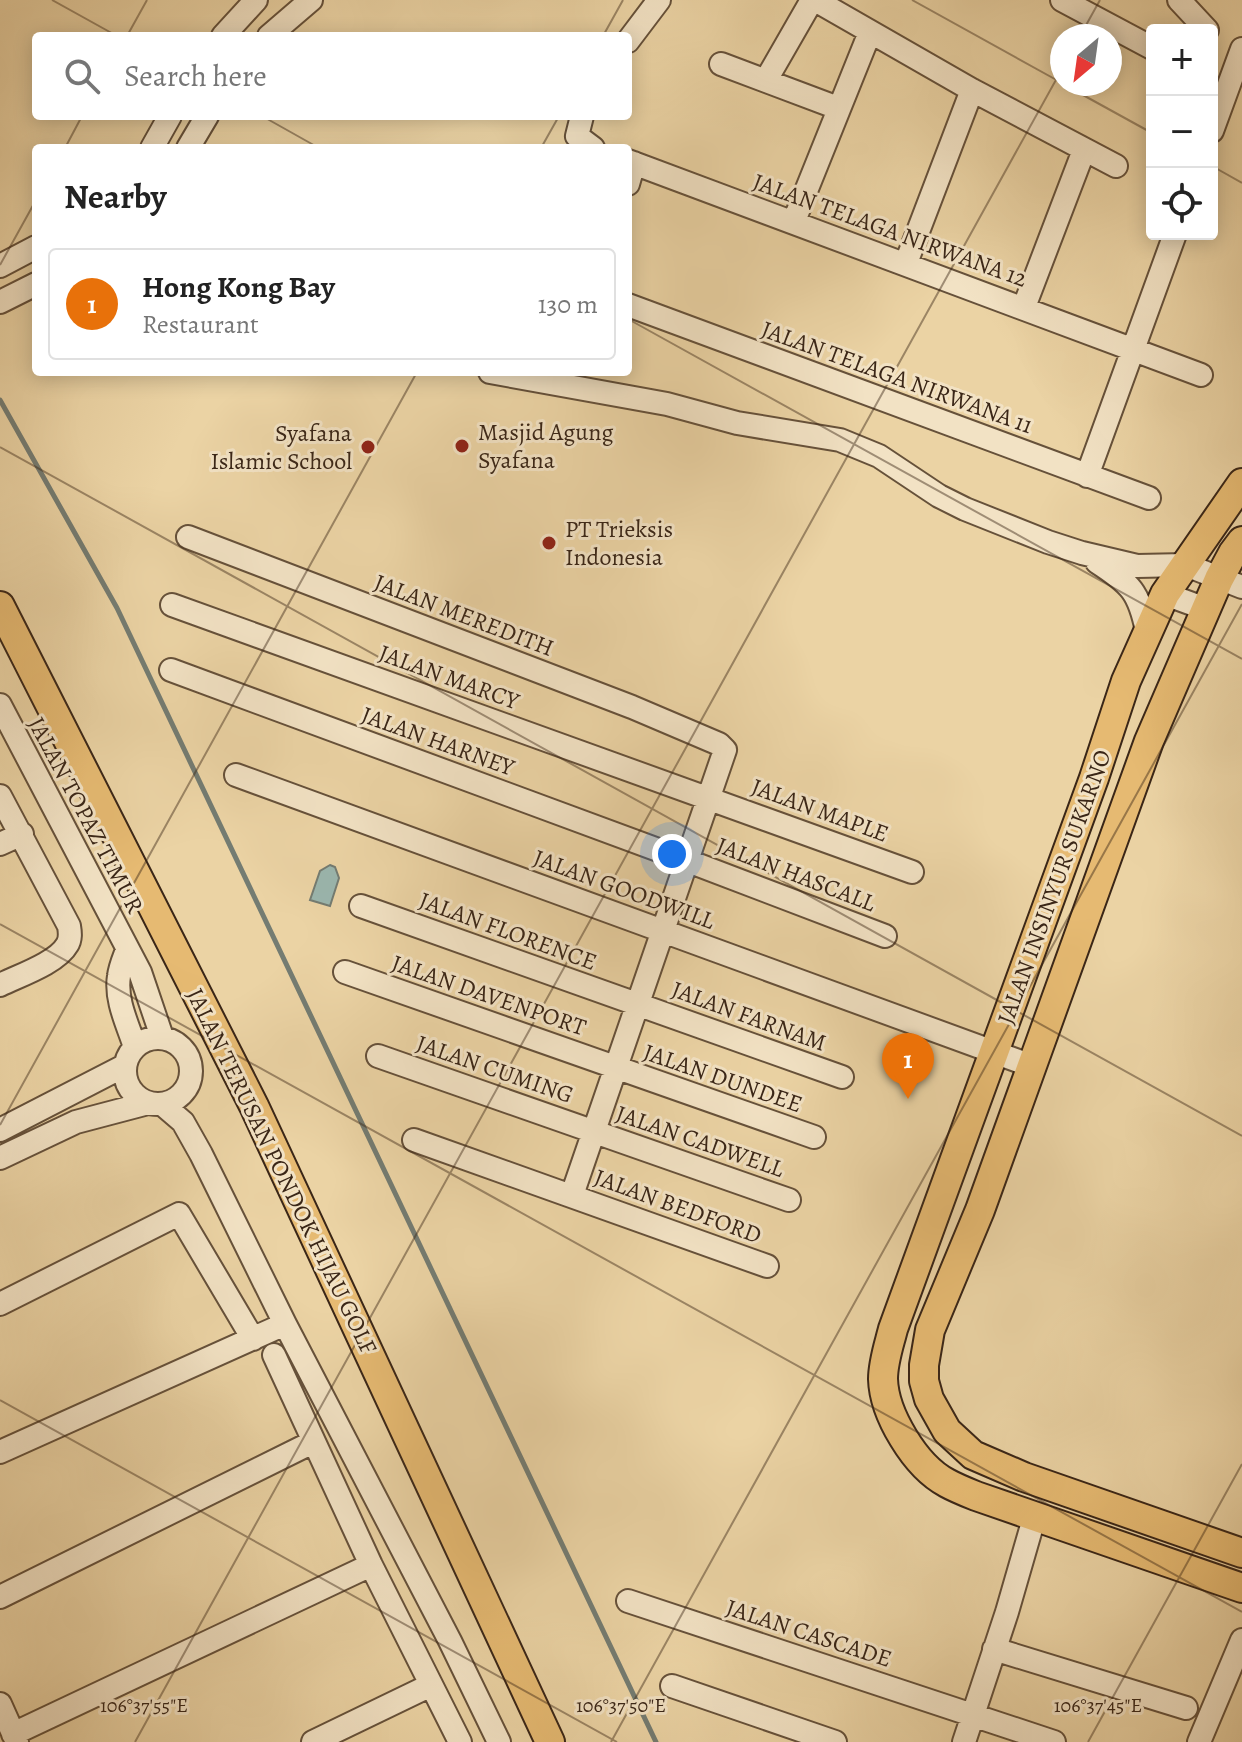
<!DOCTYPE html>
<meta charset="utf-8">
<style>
:root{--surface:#fff;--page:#f2f2f2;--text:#222;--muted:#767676;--line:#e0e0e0;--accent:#2563eb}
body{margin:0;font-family:Alegreya,serif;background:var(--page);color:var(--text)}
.controls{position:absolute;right:24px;top:24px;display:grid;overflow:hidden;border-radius:8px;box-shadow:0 4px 20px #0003}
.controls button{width:72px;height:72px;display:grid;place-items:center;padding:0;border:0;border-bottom:2px solid var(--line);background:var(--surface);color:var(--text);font:40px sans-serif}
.compass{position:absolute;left:1050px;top:24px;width:72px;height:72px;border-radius:50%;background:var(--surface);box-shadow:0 4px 20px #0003;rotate:209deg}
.you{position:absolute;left:672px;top:854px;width:28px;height:28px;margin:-20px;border:6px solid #fff;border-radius:50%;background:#1a73e8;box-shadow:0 0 0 12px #1a73e833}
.badge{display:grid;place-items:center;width:52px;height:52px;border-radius:50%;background:var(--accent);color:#fff;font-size:26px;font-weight:700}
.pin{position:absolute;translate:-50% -66px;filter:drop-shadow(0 2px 4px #0008)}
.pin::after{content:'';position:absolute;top:42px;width:28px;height:24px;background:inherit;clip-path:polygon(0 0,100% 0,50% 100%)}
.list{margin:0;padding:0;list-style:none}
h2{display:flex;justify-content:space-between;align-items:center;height:104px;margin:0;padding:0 32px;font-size:34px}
h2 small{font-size:26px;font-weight:400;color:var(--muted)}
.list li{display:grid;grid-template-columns:52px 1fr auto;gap:24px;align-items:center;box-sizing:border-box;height:112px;margin:0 16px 16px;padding:0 16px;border:2px solid var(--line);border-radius:8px}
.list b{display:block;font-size:30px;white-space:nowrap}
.list p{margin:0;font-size:26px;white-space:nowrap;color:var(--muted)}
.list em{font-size:26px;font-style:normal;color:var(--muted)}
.icon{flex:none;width:44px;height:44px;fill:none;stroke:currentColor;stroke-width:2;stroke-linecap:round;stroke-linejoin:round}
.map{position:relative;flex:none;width:1242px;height:1742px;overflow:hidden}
.search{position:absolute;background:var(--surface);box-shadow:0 4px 20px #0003;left:32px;top:32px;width:600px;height:88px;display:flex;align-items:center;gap:20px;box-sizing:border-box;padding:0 28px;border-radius:8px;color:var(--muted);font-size:30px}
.panel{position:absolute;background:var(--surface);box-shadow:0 4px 20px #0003;left:32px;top:144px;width:600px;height:232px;border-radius:8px}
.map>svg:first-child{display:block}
.water{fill:#9ab6ae;stroke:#747c72;stroke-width:2}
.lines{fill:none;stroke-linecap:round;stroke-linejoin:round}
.stream{stroke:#747c72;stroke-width:5}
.minor-casing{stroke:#66513a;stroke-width:26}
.major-casing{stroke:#3a2617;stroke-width:32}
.minor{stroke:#f2e2c4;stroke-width:22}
.major{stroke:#e6ba72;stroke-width:28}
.ticks{fill:none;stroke:#3a2617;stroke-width:2;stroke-opacity:0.45}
.poi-dot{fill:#8f2418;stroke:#f2e2c4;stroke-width:3}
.labels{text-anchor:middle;stroke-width:6;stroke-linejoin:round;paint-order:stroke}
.street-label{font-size:24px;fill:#3a2617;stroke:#f2e2c4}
.poi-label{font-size:24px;fill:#3a2617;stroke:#f2e2c4;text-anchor:start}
.ticks-label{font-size:20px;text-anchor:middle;fill:#3a2617;stroke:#f2e2c4;stroke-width:6;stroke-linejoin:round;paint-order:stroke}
</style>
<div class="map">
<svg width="1242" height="1742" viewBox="0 0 1242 1742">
<rect width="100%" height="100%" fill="#ebd3a4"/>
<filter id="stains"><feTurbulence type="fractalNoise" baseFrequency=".0025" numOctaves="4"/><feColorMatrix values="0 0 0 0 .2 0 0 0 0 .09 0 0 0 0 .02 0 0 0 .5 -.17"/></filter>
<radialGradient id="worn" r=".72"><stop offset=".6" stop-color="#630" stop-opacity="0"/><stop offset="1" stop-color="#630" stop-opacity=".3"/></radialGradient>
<!-- water -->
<path class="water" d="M 330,865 L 335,867 L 339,878 L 330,906 L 310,900 L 320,871 Z"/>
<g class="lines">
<!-- stream -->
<path class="stream" d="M 0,400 L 117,608 L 656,1742"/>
<!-- minor casing -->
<g class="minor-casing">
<path id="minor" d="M 815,0 L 972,90 L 1116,166
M 1062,0 L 1152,48
M 1179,0 L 1207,30
M 223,36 L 256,0
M 269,36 L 311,0
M 628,41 L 659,0
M 721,64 L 838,108
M 766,80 L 812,0
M 582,116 L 577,136 L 593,148
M 1212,131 L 1242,49
M 152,148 L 170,116
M 188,148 L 207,116
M 628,161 L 1201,375
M 628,184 L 634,163
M 794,221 L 870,32
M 906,263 L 972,90
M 0,266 L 36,247
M 0,302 L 36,284
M 628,305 L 1149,498
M 1024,307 L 1084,150
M 490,372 L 667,404 L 737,423 L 840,440 L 879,456 L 939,496 L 965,509 L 1048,542 L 1082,553 L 1137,566 L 1186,565 L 1242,587
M 1087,476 L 1175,234
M 188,537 L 632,707 L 719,744 L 725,750 L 572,1195
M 1097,562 C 1131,584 1139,592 1147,631
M 1165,594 L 1206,609
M 172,605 L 912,872
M 171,670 L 688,861 L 885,936
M 0,705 L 140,972 L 162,1037
M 236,775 L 1032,1066
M 0,796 L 69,926 C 70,932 71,939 67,945 C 57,963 18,976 0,985
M 0,844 L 22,834
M 361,906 L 842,1077
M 127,950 C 124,958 120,967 119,976 C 115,1000 128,1025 135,1047
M 345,972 L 814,1137
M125 1071a33 33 0 1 1 66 0a33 33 0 1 1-66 0Z
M 378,1056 L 789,1200
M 162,1104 L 183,1122 L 201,1154 L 285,1324 L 450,1641 L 499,1742
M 0,1130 L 124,1066
M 414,1140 L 767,1266
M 0,1158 L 76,1122 L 148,1103
M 0,1304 L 179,1214 L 253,1339
M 274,1355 L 371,1565 L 460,1742
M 0,1452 L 285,1324
M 0,1597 L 313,1442
M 628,1601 L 1054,1742
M 994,1649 L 1186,1708
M 672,1686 L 835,1742
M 0,1704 L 17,1742
M 13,1734 L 371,1565
M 313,1742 L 431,1685
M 964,1742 L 1007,1612 L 1035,1515
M 1199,1742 L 1242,1640"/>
</g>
<!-- major casing -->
<g class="major-casing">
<path id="major" d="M 1242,483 L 1165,594 L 1126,681 L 1094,778 L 893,1329 C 889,1345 883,1362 883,1379 C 884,1414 915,1466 947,1483 C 956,1488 966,1492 976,1496 L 1242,1588
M 1242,541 L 1233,553 L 1219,579 L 1149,741 L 980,1210 L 930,1330 L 924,1365 L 924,1381 L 929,1399 L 947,1431 L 973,1455 L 1024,1477 L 1242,1553
M 0,606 L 254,1106 L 550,1742"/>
</g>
<!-- minor -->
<use href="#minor" class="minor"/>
<!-- major -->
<use href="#major" class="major"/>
</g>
<!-- ticks -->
<path class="ticks" d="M 52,0 L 117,36M 912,0 L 1062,83M 127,36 L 147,0M 603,36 L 623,0M 1080,36 L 1100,0M 1063,84 L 1152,133M 262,116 L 319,148M 65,148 L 82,116M 541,148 L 559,116M 1212,166 L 1242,183M 0,265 L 36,200M 628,319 L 1242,659M 0,447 L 1242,1136M 0,924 L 1242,1612M 0,1125 L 417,372M 0,1400 L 617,1742M 135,1742 L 1062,69M 611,1742 L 1242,604M 1088,1742 L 1242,1464"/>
<!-- markers -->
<g class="poi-dot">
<circle cx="462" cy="446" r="8"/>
<circle cx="368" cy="447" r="8"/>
<circle cx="549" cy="543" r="8"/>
</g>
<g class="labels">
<!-- street labels -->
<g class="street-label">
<text transform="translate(890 230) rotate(20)" y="8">JALAN TELAGA NIRWANA 12</text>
<text transform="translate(897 377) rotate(20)" y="8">JALAN TELAGA NIRWANA 11</text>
<text transform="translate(464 615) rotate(21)" y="8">JALAN MEREDITH</text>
<text transform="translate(449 677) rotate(20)" y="8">JALAN MARCY</text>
<text transform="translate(438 741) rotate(20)" y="8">JALAN HARNEY</text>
<text transform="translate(820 810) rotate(20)" y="8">JALAN MAPLE</text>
<text transform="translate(86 815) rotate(62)" y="8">JALAN TOPAZ TIMUR</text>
<text transform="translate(796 874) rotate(21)" y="8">JALAN HASCALL</text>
<text transform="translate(1054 887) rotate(-70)" y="8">JALAN INSINYUR SUKARNO</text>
<text transform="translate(624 889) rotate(20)" y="8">JALAN GOODWILL</text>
<text transform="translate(508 931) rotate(20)" y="8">JALAN FLORENCE</text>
<text transform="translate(489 995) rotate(19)" y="8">JALAN DAVENPORT</text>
<text transform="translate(749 1016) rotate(20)" y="8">JALAN FARNAM</text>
<text transform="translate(495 1069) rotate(19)" y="8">JALAN CUMING</text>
<text transform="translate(723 1078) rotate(19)" y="8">JALAN DUNDEE</text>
<text transform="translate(700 1141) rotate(19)" y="8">JALAN CADWELL</text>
<text transform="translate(282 1171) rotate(64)" y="8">JALAN TERUSAN PONDOK HIJAU GOLF</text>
<text transform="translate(678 1206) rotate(20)" y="8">JALAN BEDFORD</text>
<text transform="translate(809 1633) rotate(18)" y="8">JALAN CASCADE</text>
</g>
<!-- poi labels -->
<g class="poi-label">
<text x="478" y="440">Masjid Agung<tspan x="478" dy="28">Syafana</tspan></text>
<text x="352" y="441" text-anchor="end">Syafana<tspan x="352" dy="28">Islamic School</tspan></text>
<text x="565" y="537">PT Trieksis<tspan x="565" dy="28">Indonesia</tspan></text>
</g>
</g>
<g class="ticks-label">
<text x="144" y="1712">106°37'55"E</text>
<text x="621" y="1712">106°37'50"E</text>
<text x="1098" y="1712">106°37'45"E</text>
</g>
<rect width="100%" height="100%" filter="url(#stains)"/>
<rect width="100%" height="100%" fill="url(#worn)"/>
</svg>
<div class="controls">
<button>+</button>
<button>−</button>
<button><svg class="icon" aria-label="locate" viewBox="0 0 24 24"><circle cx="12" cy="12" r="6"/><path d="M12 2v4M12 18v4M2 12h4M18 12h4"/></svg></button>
</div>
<svg class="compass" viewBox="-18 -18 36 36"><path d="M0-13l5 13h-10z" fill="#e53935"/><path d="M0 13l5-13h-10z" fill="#767676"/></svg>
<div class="you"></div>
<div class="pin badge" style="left:908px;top:1099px;background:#e8710a">1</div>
<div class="search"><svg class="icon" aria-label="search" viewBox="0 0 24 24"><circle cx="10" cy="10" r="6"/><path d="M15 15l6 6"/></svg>Search here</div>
<section class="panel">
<h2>Nearby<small></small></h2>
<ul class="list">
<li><span class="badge" style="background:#e8710a">1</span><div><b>Hong Kong Bay</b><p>Restaurant</p></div><em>130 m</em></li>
</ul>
</section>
</div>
